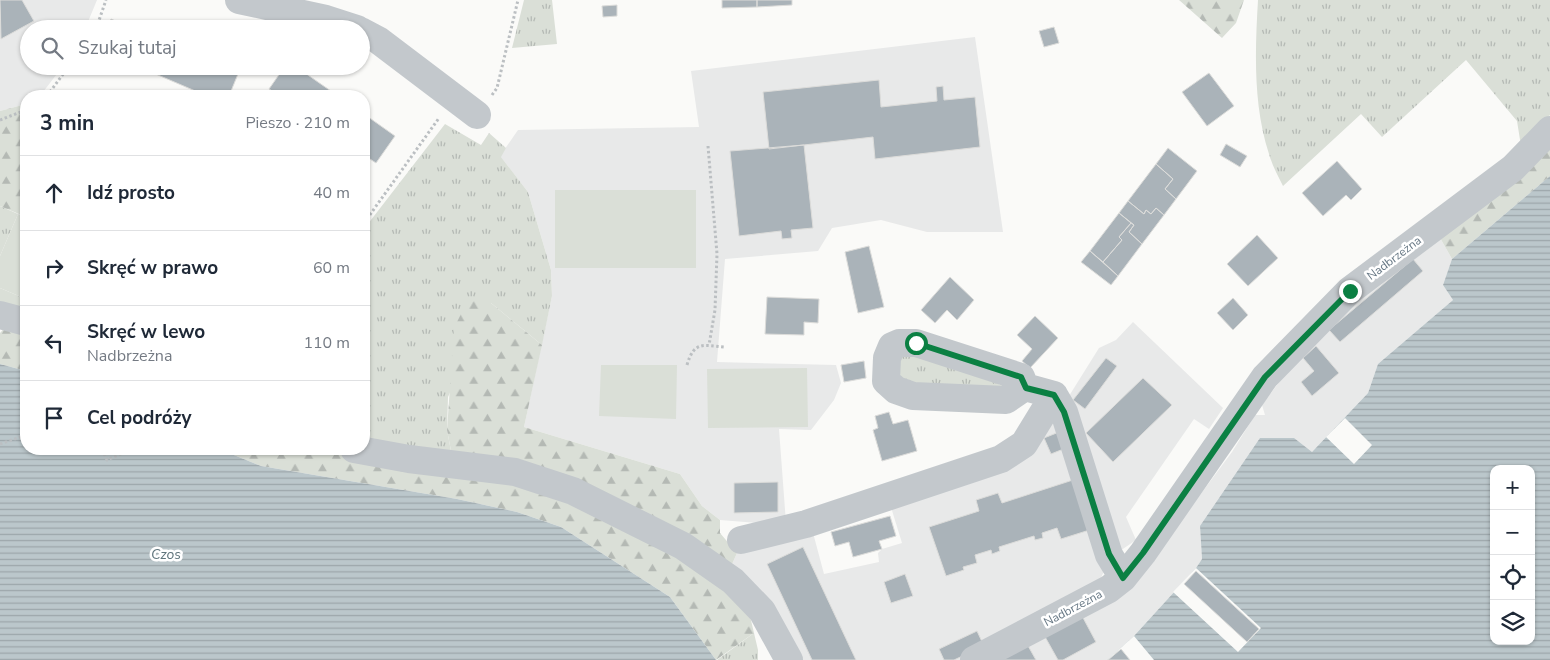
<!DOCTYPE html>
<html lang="pl">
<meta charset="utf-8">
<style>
:root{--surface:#fff;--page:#f6f6f7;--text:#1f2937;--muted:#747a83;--line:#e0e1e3}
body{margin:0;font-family:"Nunito Sans",sans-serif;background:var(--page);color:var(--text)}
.controls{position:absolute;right:15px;bottom:15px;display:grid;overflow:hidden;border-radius:10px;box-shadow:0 1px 4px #0004}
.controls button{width:45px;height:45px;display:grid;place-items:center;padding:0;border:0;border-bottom:1px solid var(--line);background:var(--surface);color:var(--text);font:25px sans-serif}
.stop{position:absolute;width:15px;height:15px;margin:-11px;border:4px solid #0b8043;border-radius:50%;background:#fff}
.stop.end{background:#0b8043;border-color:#fff;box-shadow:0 1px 5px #0008}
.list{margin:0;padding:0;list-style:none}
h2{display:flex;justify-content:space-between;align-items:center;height:65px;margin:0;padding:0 20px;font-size:21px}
h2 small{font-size:16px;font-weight:400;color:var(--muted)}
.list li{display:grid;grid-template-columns:32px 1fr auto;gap:15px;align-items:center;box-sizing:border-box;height:75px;padding:0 20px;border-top:1px solid var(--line)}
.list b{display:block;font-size:19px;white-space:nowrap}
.list p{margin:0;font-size:16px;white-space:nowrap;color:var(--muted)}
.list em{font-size:16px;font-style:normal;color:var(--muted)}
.icon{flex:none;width:28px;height:28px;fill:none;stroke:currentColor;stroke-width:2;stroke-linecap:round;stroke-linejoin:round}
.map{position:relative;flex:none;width:1550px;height:660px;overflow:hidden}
.search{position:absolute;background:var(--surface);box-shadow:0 1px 4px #0004;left:20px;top:20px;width:350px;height:55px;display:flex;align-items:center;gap:12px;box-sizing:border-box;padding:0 18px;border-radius:28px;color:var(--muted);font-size:19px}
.panel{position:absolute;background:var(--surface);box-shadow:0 1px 4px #0004;left:20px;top:90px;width:350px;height:365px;border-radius:20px}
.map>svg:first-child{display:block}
.built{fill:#e8e9e9}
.grass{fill:url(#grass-tufts)}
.forest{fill:url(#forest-firs)}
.garden{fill:#dadfd7}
.water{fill:url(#water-rules);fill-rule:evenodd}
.pier{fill:#fafaf8}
.building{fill:#aab3b9;stroke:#dcdcda}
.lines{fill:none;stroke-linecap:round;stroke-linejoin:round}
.path{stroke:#bbbfc2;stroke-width:3;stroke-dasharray:2.5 2.5;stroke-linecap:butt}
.minor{stroke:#c3c8cc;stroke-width:28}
.route{stroke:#0b8043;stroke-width:6}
.labels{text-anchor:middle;stroke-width:5;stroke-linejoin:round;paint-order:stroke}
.street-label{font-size:12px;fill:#657683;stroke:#fff}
.water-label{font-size:14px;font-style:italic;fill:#60757c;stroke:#fff}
</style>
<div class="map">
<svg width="1550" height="660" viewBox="0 0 1550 660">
<defs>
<pattern id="grass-tufts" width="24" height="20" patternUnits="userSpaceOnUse" patternTransform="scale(1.25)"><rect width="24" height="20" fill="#dadfd7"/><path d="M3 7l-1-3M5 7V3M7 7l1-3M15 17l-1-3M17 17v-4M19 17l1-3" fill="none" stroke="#b4b9b4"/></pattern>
<pattern id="forest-firs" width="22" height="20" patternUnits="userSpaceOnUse" patternTransform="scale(1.25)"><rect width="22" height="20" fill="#dadfd7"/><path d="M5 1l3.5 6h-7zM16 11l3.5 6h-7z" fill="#b4b9b4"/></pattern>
<pattern id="water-rules" width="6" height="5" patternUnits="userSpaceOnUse" patternTransform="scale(1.25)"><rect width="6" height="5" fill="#bbc7cb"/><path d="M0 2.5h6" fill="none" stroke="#9ca6aa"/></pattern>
</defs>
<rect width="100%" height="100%" fill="#fafaf8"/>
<!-- built -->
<path class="built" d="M 0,0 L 97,0 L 85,29 L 29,29 L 29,66 L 63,66 L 40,96 L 26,96 L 26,104 L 0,111 Z
M 975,37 L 1003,232 L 927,232 L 881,220 L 832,228 L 818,251 L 725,259 L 717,362 L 836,365 L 841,383 L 834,400 L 811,430 L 779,429 L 786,523 L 769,524 L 720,520 L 702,506 L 680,474 L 524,427 L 552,296 L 551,270 L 528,192 L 500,156 L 518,130 L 699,127 L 691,71 Z
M 1439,236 L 1452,259 L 1443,285 L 1453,300 L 1378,364 L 1368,393 L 1312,452 L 1200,526 L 1202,559 L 1196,568 L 1134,636 L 1107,660 L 999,660 L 1180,522 L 1232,452 L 1255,415 L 1265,415 L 1262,405 L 1298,357 L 1371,288 Z
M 1133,322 L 1223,408 L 1209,429 L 1194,419 L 1126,517 L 1136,540 L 1117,553 L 1069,396 L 1099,348 L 1116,340 Z
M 1058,413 L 1108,562 L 1097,587 L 964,660 L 800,660 L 729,571 L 737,553 L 812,529 L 824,574 L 879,562 L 878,553 L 882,549 L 902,543 L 890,504 Z"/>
<!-- grass -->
<path class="grass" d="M 524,0 L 552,0 L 557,44 L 512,48 Z
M 1258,0 L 1550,0 L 1550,115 L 1521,146 L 1517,121 L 1466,60 L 1382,137 L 1361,114 L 1283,186 C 1278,176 1272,165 1269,154 C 1253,105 1255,51 1258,0 Z
M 445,124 L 481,145 L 489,133 L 506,148 L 501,157 L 528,192 L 551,270 L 552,296 L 542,345 L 491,303 L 448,397 L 447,430 L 452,456 L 364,444 L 364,229 Z
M 0,206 L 18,214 L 0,256 Z
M 0,288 L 26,299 L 26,315 L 0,307 Z
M 908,351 L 1012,389 L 903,386 L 896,359 Z
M 754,633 L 758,650 L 758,660 L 717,660 Z"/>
<!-- forest -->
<path class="forest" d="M 1179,0 L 1244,0 L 1236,23 L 1222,38 Z
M 26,104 L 26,217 L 0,206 L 0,111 Z
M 1550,143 L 1550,176 L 1452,259 L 1439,236 Z
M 478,299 L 491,303 L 542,345 L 524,427 L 680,474 L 702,506 L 720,520 L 720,533 L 737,553 L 729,571 L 682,540 L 452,456 L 447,430 L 454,328 L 467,302 Z
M 10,322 L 26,327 L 26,371 L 0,364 L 0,333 Z
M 219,449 L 321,449 L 363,461 L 527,484 L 687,559 L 742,602 L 750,616 L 754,633 L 716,660 L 670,597 L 561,527 L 517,512 L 457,499 L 261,466 Z"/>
<!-- garden -->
<path class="garden" d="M 555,190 L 696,190 L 696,268 L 555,268 Z
M 18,214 L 26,217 L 26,299 L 0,288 L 0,256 Z
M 601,365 L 677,365 L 676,419 L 599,416 Z
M 807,368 L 808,427 L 708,428 L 707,369 Z"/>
<!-- water -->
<path class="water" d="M 1550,176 L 1550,660 L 1107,660 L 1134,636 L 1196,568 L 1202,559 L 1200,526 L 1260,438 L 1294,438 L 1312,452 L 1368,393 L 1378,364 L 1453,300 L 1443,285 L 1452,259 ZM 1494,469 L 1531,469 L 1531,641 L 1494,641 Z
M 0,364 L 26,371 L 26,449 L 219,449 L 261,466 L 457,499 L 517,512 L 561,527 L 670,597 L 716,660 L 0,660 Z"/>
<!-- pier -->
<path class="pier" d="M 1345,418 L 1372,445 L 1354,464 L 1326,437 Z
M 1196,568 L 1261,628 L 1238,652 L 1173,592 Z
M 1134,636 L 1154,660 L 1107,660 Z"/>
<!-- building -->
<path class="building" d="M 0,0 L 22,0 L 34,21 L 1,39 Z
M 722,0 L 757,0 L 757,7 L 722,8 Z
M 757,0 L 792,0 L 792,5 L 757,7 Z
M 617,5 L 617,16 L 603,17 L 602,6 Z
M 111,19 L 134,29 L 107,29 Z
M 1054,27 L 1059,43 L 1044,47 L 1039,31 Z
M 137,66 L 221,66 L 238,74 L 229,96 L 207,96 Z
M 285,66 L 295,66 L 338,96 L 280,96 L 269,89 Z
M 1209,73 L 1234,106 L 1207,126 L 1182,92 Z
M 879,80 L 881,107 L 937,101 L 936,87 L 943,86 L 944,100 L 975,97 L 980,147 L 875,159 L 873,137 L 769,149 L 763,92 Z
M 364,114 L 395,136 L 376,163 L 364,155 Z
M 1226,144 L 1247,156 L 1240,167 L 1220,155 Z
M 804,145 L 813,228 L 791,230 L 792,238 L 782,239 L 781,231 L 739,236 L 730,151 Z
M 1168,148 L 1197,171 L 1176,199 L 1165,189 L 1173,179 L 1156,164 Z
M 1337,161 L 1362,189 L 1351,200 L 1346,195 L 1323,216 L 1302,193 Z
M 1156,164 L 1173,179 L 1165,189 L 1176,199 L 1164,215 L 1156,208 L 1151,214 L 1146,210 L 1144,214 L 1128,201 Z
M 1128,201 L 1144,214 L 1146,210 L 1151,214 L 1156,208 L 1164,215 L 1142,244 L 1129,232 L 1134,225 L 1119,213 Z
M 1119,213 L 1131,223 L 1119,237 L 1122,240 L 1103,262 L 1090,251 Z
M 1131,223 L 1134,225 L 1129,232 L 1142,244 L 1118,276 L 1103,262 L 1122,240 L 1119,237 Z
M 1257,235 L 1278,258 L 1248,286 L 1227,264 Z
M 869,246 L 884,307 L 858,313 L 845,252 Z
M 1090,251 L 1118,276 L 1111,285 L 1081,262 Z
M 1413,259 L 1423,271 L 1340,342 L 1329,330 Z
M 950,277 L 974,300 L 957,320 L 947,310 L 935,323 L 921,310 Z
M 767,297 L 819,299 L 818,323 L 804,322 L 804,335 L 765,334 Z
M 1233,298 L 1248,315 L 1233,330 L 1217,313 Z
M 1035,316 L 1058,338 L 1030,368 L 1022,361 L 1032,349 L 1017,335 Z
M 1316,346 L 1339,373 L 1312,396 L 1301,382 L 1314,371 L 1303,358 Z
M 1106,358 L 1117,366 L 1085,409 L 1073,400 Z
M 864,361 L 866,378 L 844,382 L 841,365 Z
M 1143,378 L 1172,405 L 1113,462 L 1086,433 Z
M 889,412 L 893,424 L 908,420 L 917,451 L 882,461 L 873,430 L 878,428 L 875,416 Z
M 1064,430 L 1071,446 L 1051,454 L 1044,438 Z
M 1079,478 L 1096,528 L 1061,539 L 1057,528 L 1042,533 L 1043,538 L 1035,540 L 1034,536 L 999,547 L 1000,551 L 992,554 L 991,550 L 975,555 L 977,563 L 963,567 L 964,570 L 946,576 L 929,527 L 979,511 L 976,500 L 998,493 L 1002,503 Z
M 778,482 L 778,512 L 734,513 L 734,483 Z
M 890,516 L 896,536 L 879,541 L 882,549 L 853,557 L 849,542 L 835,546 L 831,532 Z
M 803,547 L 856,660 L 812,660 L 767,564 Z
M 1196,571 L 1259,629 L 1247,642 L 1184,584 Z
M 905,574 L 913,596 L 891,603 L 884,582 Z
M 1081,614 L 1096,642 L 1063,660 L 1058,660 L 1044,635 Z
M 977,631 L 984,646 L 954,660 L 944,660 L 939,649 Z
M 1027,644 L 1036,660 L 999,660 Z
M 1121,649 L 1130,660 L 1108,660 Z"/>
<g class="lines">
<!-- path -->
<path class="path" d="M 96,29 L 106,0
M 492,95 L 497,88 L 518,0
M 47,96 L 69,66
M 0,120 L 26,110
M 708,146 L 717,254 L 715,310 L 709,345
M 364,223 L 439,118
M 687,365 C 694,341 703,345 724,347
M 0,444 L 26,435
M 102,449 L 107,460 L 133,449"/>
<!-- minor -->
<path class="minor" d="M 239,0 L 326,19 L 357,29
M 361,31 L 378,40 L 477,115
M 0,315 L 26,322
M 1025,387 L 1021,377 L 916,343 L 899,343 L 892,346 L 887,358 L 886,381 L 896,390 L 913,396 L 1006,400 L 1025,387 L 1054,395 L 1064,412 L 1109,555 L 1123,578
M 354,449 L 409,459 L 515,472 L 573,491 L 683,546 L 733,581 L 762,611 L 789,660
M 741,540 L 806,524 L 1001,459 L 1024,444 L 1054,395
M 974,660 L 1109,589 L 1123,578 L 1143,553 L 1265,377 L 1349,291 L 1513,168 L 1550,130"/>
</g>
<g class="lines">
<!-- route -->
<path class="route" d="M 916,343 L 1021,377 L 1026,388 L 1054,395 L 1064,412 L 1109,554 L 1123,578 L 1143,553 L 1265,377 L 1350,291"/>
</g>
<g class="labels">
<!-- street labels -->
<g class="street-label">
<text transform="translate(1394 258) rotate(-37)" y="4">Nadbrzeżna</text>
<text transform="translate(1073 608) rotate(-28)" y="4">Nadbrzeżna</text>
</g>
<!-- water labels -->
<g class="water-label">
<text x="166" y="559">Czos</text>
</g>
</g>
</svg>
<div class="controls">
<button>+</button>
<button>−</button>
<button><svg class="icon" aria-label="locate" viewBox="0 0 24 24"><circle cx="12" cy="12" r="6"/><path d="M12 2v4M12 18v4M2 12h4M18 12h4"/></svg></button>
<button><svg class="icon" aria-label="layers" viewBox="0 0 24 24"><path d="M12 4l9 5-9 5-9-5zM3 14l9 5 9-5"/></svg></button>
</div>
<div class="stop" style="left:916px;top:343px"></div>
<div class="stop end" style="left:1350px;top:291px"></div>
<div class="search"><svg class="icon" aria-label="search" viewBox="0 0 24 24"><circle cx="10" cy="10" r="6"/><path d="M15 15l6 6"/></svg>Szukaj tutaj</div>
<section class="panel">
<h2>3 min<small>Pieszo · 210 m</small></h2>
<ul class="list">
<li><svg class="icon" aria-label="ahead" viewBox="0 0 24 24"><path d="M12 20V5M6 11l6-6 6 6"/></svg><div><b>Idź prosto</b></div><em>40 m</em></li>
<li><svg class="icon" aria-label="right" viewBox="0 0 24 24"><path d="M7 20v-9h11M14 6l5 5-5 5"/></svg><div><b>Skręć w prawo</b></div><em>60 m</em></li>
<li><svg class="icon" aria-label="left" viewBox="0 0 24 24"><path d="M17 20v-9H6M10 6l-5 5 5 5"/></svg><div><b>Skręć w lewo</b><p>Nadbrzeżna</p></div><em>110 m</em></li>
<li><svg class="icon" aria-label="arrive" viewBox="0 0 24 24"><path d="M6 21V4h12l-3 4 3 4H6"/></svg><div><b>Cel podróży</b></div></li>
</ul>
</section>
</div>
